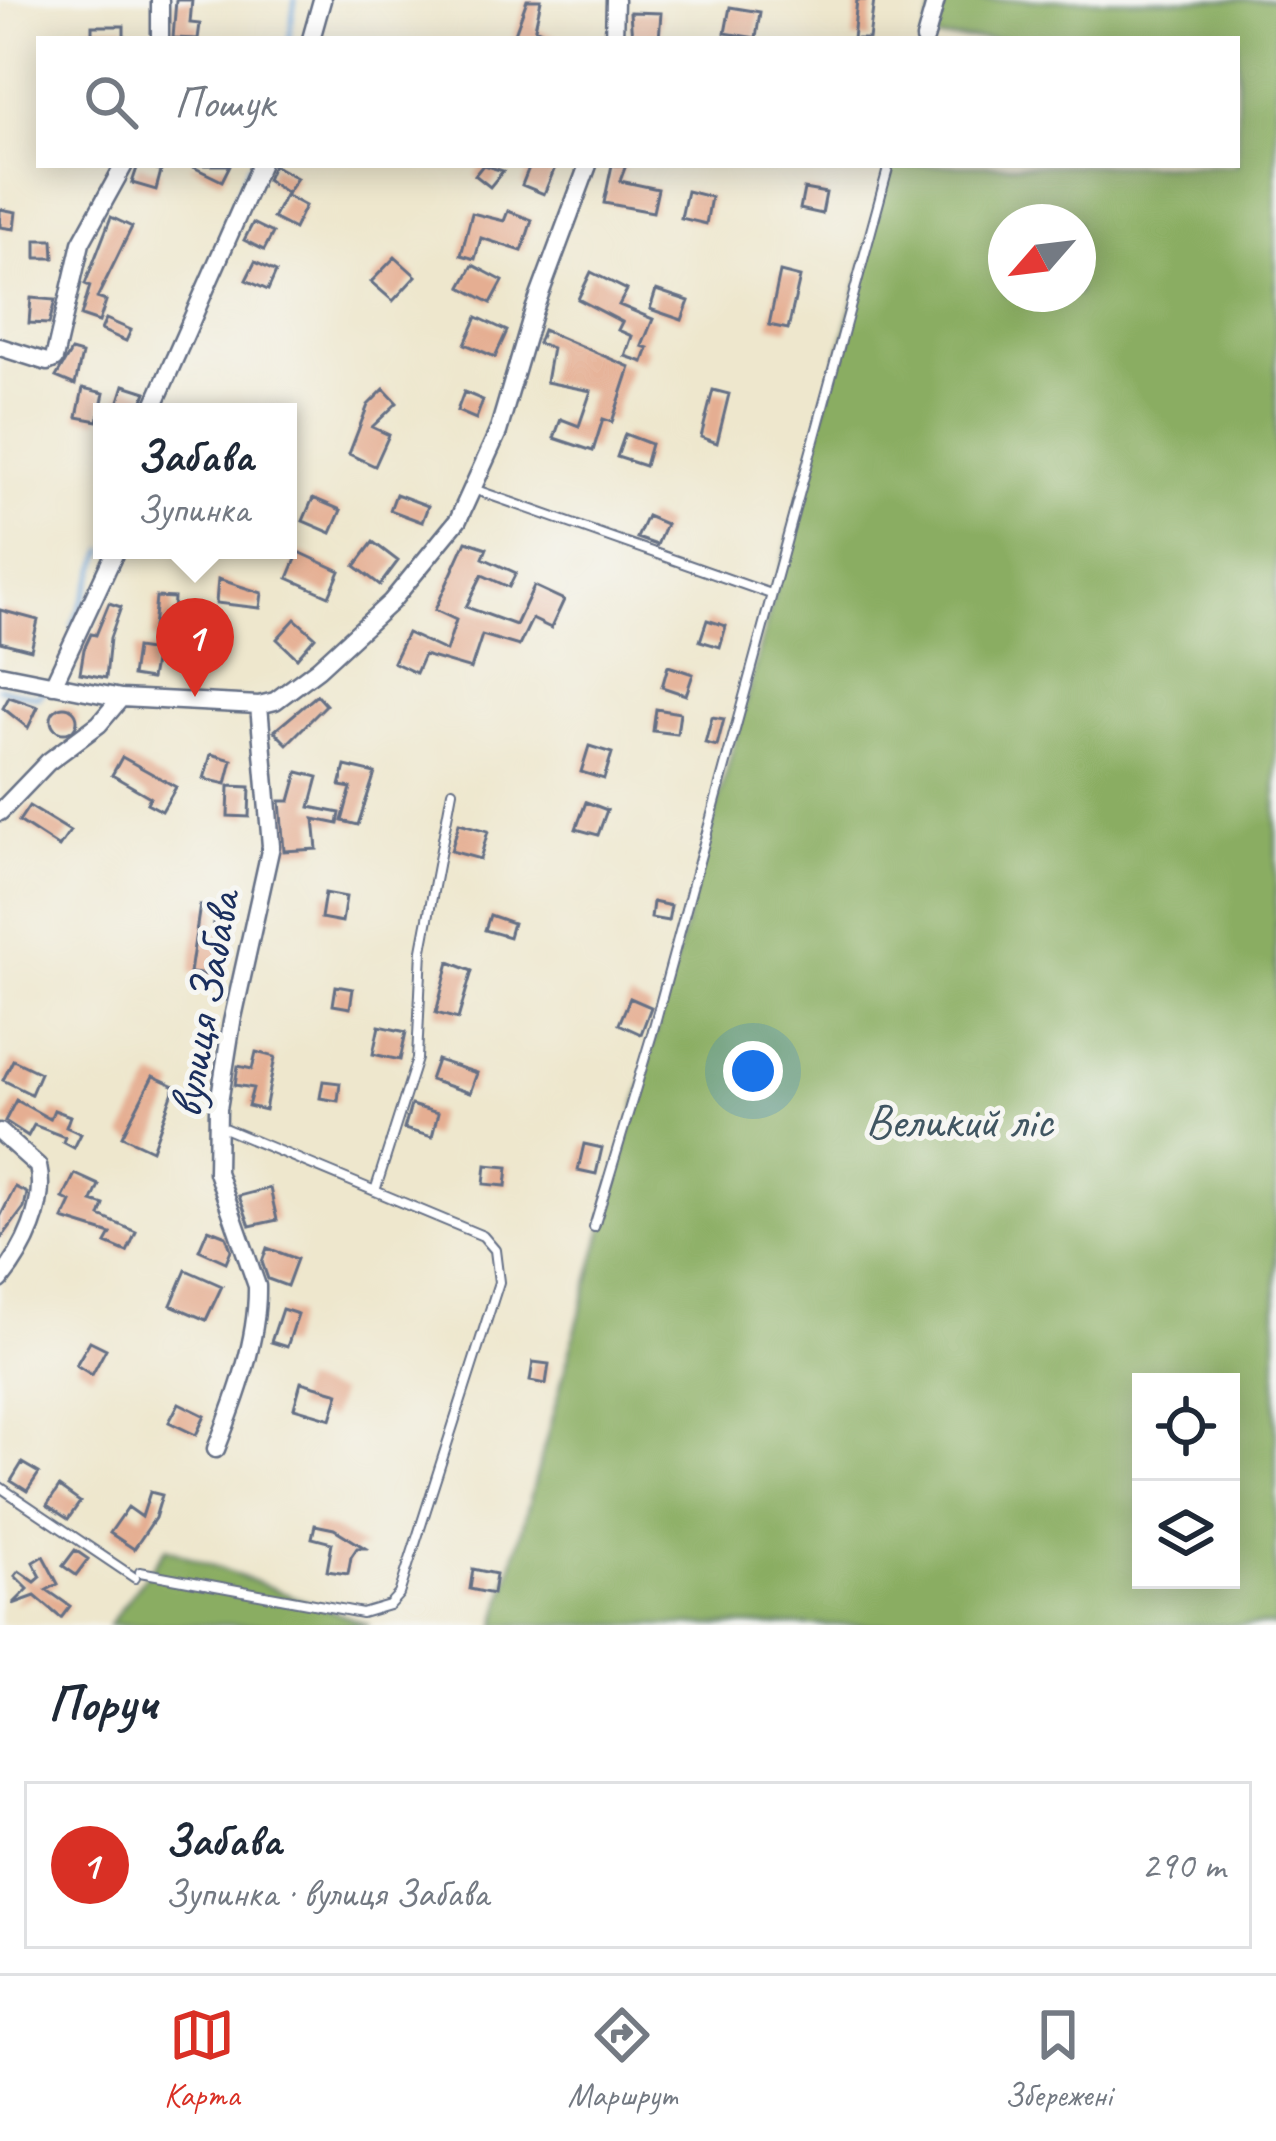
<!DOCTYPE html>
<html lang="uk">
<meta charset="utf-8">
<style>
:root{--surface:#fff;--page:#f2f2f3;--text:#1f2937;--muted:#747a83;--line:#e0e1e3;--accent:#d93025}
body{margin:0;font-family:Caveat,sans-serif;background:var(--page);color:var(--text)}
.controls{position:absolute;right:36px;bottom:36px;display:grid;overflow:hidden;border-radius:0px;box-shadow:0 6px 30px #0003}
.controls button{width:108px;height:108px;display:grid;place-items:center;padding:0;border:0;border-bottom:3px solid var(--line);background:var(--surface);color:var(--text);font:60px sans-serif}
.compass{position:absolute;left:988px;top:204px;width:108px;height:108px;border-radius:50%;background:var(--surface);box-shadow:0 6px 30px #0003;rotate:242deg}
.you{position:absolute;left:753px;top:1071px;width:42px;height:42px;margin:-30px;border:9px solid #fff;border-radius:50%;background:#1a73e8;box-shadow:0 0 0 18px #1a73e833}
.badge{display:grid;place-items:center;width:78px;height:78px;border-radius:50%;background:var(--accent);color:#fff;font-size:39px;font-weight:700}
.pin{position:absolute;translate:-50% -99px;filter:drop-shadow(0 3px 6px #0008)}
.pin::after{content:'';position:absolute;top:63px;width:42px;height:36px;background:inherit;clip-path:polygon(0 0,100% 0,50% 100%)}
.popup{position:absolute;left:93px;top:403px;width:204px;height:156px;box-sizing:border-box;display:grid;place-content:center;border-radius:0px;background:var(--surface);filter:drop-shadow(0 3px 9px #0005);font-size:39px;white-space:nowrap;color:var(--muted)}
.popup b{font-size:45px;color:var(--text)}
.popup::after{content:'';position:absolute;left:50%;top:100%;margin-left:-24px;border:24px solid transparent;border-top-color:var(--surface)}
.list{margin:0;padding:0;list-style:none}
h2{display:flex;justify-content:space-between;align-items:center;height:156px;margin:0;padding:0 48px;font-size:51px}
h2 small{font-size:39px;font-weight:400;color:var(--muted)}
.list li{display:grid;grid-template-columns:78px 1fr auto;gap:36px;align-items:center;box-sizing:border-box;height:168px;margin:0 24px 24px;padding:0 24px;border:3px solid var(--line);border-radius:0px}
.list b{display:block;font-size:45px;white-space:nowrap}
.list p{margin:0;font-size:39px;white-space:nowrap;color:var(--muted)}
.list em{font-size:39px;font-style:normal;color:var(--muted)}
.icon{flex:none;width:66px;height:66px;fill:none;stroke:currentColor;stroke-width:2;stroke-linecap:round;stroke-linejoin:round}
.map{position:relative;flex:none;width:1276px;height:1625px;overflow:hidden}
.search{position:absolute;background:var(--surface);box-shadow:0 6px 30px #0003;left:36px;right:36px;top:36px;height:132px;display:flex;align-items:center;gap:30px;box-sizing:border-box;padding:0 42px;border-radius:0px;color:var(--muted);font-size:45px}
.sheet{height:348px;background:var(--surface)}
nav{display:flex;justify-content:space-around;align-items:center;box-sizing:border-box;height:168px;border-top:3px solid var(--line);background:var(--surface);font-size:33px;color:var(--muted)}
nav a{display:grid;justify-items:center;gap:6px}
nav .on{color:var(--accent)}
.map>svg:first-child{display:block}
.forest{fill:#8aad62;stroke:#526e60;stroke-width:3;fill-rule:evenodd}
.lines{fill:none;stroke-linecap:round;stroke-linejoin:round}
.stream{stroke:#6da7dd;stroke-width:4.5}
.building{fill:#e5ae92}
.service-casing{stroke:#656f85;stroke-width:12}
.minor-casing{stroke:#656f85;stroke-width:21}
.service{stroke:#fff;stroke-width:8}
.minor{stroke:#fff;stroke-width:16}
.labels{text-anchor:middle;stroke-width:10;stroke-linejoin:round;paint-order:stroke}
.street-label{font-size:48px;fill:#1b2f5e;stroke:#f6f6f2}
.park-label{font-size:48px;fill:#405662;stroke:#f6f6f2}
</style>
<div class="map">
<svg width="1276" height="1625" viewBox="0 0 1276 1625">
<rect width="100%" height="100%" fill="#f6f6f2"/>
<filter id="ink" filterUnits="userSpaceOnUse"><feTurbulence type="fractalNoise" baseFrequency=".00833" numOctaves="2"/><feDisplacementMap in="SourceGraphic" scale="24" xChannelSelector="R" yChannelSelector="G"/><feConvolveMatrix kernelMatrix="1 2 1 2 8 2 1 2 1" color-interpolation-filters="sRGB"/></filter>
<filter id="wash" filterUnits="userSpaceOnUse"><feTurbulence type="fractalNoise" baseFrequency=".004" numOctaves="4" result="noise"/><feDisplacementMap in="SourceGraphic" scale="48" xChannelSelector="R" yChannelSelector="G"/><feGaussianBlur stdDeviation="2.7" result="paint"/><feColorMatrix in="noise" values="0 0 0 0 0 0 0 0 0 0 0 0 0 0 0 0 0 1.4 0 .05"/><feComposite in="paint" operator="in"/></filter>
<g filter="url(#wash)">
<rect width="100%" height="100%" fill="#eee7cd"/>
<!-- forest -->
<path class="forest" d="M 935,0 L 1276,0 L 1276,1625 L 496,1625 L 890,165 L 1237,165 L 1237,39 L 924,39 ZM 1006,222 L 1078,222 L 1078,294 L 1006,294 ZM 1141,1382 L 1231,1382 L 1231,1580 L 1141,1580 Z
M 166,1548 L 369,1625 L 109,1625 Z"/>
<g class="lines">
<!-- stream -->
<path class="stream" d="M 289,39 L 295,0
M 223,229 L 249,165
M 72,626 L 104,550
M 0,688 L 38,697 L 47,687"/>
</g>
<g id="blocks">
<!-- building -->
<path class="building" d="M 176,0 L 192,0 L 190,23 L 200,24 L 198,39 L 173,38 Z
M 527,0 L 541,0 L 535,28 L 559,39 L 513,39 Z
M 857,0 L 874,0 L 869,39 L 853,39 Z
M 730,7 L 760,12 L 756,38 L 725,33 Z
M 630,12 L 661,13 L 659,39 L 632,39 Z
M 92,26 L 124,26 L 124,39 L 92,39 Z
M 138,165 L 161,171 L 156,190 L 132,183 Z
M 189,165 L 230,165 L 222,181 Z
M 273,165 L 297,178 L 287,193 L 267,180 Z
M 483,165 L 503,171 L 490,187 L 475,175 Z
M 530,165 L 556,165 L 544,194 L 522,185 Z
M 612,165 L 626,165 L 620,181 L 658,189 L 653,212 L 604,203 Z
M 804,189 L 826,193 L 822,214 L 800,209 Z
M 687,191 L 711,197 L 706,224 L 681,218 Z
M 285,195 L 305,206 L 294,229 L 273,218 Z
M 0,209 L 16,212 L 14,229 L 0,227 Z
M 508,211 L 532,220 L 522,251 L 481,238 L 475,259 L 461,255 L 472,213 L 504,221 Z
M 111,217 L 132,227 L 97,298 L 106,301 L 99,322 L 81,316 L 90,286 L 85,284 Z
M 253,223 L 273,233 L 264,250 L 244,240 Z
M 36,240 L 53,240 L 54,258 L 36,258 Z
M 395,257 L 416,276 L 393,301 L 371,282 Z
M 255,262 L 276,272 L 268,290 L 246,280 Z
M 473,265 L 503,281 L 491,303 L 461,287 Z
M 591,272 L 627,290 L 619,305 L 653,319 L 642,346 L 648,348 L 643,362 L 625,356 L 632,336 L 618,330 L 622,322 L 578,299 Z
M 780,272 L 800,277 L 788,329 L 769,325 Z
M 656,290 L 689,301 L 682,320 L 650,309 Z
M 31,298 L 55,300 L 49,324 L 29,323 Z
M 477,317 L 507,331 L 495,357 L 465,344 Z
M 106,319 L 131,330 L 126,341 L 101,330 Z
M 543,330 L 630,367 L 612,422 L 603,419 L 593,451 L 554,438 L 561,419 L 579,426 L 591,391 L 546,382 L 552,348 L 538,343 Z
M 71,351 L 82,354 L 75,385 L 56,377 Z
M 124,385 L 146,392 L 139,411 L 118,404 Z
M 83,388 L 104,393 L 98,421 L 77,417 Z
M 384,389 L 397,403 L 372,427 L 389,435 L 375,466 L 349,454 L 368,405 Z
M 713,390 L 729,394 L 717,443 L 701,437 Z
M 464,392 L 483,400 L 476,419 L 457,411 Z
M 625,434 L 651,444 L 645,466 L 617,457 Z
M 396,494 L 428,506 L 422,522 L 390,510 Z
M 313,498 L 341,510 L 331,533 L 303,521 Z
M 647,516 L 666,524 L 657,545 L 637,538 Z
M 466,541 L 487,548 L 483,558 L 516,573 L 509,587 L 482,575 L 466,607 L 516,625 L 534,586 L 564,600 L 551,628 L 532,619 L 519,646 L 482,635 L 471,669 L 424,655 L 416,673 L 393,662 L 407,633 L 446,651 L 456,620 L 435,610 Z
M 373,542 L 398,561 L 380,585 L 355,566 Z
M 299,552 L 340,571 L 329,596 L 288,578 Z
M 218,579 L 262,593 L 260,608 L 216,603 Z
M 156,597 L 174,598 L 171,640 L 152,639 Z
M 109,603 L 121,607 L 110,638 L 106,678 L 80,673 L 84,649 L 91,634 L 96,635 Z
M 0,610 L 38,620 L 31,650 L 0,642 Z
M 295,619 L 315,637 L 297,658 L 277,639 Z
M 707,620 L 726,626 L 720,647 L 700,641 Z
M 136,648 L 156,651 L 151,679 L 132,676 Z
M 668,666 L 693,674 L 686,695 L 662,687 Z
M 317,695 L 326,705 L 287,744 L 274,731 Z
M 9,697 L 38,707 L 28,728 L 3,708 Z
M51 720a13 13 0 1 1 26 0a13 13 0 1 1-26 0Z
M 656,709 L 680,713 L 677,734 L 653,731 Z
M 712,717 L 724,719 L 717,746 L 705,743 Z
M 589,746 L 612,753 L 604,779 L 581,772 Z
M 211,754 L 232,760 L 226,784 L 204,779 Z
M 122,757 L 176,787 L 162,811 L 147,803 L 150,797 L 112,775 Z
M 345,766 L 375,773 L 358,825 L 342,821 L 351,788 L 340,786 Z
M 298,772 L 318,777 L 310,807 L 340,813 L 338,824 L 314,819 L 317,849 L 284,851 L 280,801 L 290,801 Z
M 229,786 L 250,787 L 249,817 L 228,816 Z
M 586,802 L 607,810 L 598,835 L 576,829 Z
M 29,806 L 70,831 L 59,847 L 19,821 Z
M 459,823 L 488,831 L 480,859 L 451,851 Z
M 325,893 L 346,897 L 342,922 L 321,918 Z
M 653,902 L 671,906 L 668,921 L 651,918 Z
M 200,905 L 217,907 L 212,933 L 227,935 L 222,976 L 190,973 Z
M 490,915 L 513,923 L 509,937 L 485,930 Z
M 449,962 L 472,971 L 458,1019 L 436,1013 Z
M 336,986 L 353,989 L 350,1008 L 333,1005 Z
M 630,998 L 651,1007 L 641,1034 L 619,1024 Z
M 379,1026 L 406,1032 L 400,1060 L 373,1054 Z
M 256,1052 L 275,1057 L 265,1110 L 248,1106 L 253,1088 L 235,1085 L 238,1066 L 252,1069 Z
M 13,1060 L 40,1073 L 31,1094 L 3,1080 Z
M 437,1060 L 477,1073 L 470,1093 L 430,1080 Z
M 153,1076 L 175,1086 L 152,1150 L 122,1136 Z
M 323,1081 L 340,1083 L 338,1101 L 320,1098 Z
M 16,1100 L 50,1119 L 54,1110 L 70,1116 L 66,1127 L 81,1134 L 74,1148 L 63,1142 L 65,1137 L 34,1125 L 28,1136 L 5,1121 Z
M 411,1105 L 438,1113 L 432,1137 L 404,1129 Z
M 584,1144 L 602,1148 L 596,1174 L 578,1170 Z
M 486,1165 L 508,1167 L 506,1186 L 484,1184 Z
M 75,1174 L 99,1185 L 92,1201 L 104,1205 L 100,1216 L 136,1232 L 127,1252 L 106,1243 L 111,1234 L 63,1219 L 71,1202 L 63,1198 Z
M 15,1187 L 27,1193 L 24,1208 L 0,1240 L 0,1217 Z
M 270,1188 L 277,1220 L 250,1226 L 239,1196 Z
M 208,1229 L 226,1236 L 231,1250 L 226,1262 L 199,1250 Z
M 267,1248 L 297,1259 L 287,1286 L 268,1279 L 262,1262 Z
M 186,1270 L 222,1286 L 206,1320 L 171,1305 Z
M 282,1309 L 298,1314 L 287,1347 L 271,1342 Z
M 90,1341 L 106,1349 L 92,1375 L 76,1365 Z
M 533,1362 L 549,1364 L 546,1384 L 530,1381 Z
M 301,1382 L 339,1393 L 331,1419 L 294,1408 Z
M 179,1403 L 205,1416 L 196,1435 L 169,1422 Z
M 22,1463 L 39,1473 L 27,1491 L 11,1481 Z
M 59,1487 L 80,1502 L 68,1519 L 47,1505 Z
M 150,1492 L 162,1495 L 155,1518 L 134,1549 L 110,1533 L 128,1507 L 142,1517 Z
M 315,1525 L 334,1529 L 365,1548 L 357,1548 L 351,1557 L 348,1574 L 327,1571 L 332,1543 L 312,1538 Z
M 75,1550 L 88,1559 L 76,1575 L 63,1566 Z
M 43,1556 L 58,1584 L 47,1590 L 70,1606 L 61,1618 L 35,1596 L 13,1604 L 28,1589 L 15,1576 L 19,1571 L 35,1582 L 41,1577 L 33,1562 Z
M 473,1569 L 496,1574 L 493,1594 L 470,1589 Z"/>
</g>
</g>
<g filter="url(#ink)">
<use href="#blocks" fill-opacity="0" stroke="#656f85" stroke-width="3"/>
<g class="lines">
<!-- service casing -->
<g class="service-casing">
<path id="service" d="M 476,490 L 768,593
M 375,1191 L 417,1059 L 422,950 L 452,791
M 594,1227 L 652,1034 L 889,165
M 0,1487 L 135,1578
M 140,1572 L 362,1613 L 389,1605 L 399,1594 L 499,1282 L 495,1250 L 483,1236 L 219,1126"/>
</g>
<!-- minor casing -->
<g class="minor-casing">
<path id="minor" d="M 160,0 L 160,39
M 311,39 L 322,0
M 614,39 L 615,0
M 925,39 L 936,0
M 0,347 L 47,362 L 54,359 L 81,243 L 124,165
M 151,412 L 260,165
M 0,674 L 121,698 L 259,705 L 275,701 L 318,669 L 391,602 L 458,520 L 498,432 L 534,310 L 588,165
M 53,685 L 116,550
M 0,812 L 48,762 L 99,724 L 121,698
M 0,1132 L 38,1166 C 47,1205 24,1250 0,1280
M 216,1449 C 236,1399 258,1340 257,1286 L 217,1172 L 218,1109 L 232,1022 L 271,846 L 259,705"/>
</g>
<!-- service -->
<use href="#service" class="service"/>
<!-- minor -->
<use href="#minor" class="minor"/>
</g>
</g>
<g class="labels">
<!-- street labels -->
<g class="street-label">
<text transform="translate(203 1004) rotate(-80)" y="17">вулиця Забава</text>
</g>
<!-- park labels -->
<g class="park-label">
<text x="959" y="1137">Великий ліс</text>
</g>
</g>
</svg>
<div class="controls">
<button><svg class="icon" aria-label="locate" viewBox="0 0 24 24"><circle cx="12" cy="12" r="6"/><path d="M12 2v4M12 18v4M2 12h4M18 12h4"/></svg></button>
<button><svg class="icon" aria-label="layers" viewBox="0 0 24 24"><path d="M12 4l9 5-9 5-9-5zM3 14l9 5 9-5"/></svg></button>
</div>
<svg class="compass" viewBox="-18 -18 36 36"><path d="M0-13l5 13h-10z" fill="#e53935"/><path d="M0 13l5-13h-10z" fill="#747a83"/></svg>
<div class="you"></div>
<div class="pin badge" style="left:195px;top:697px">1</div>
<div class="popup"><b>Забава</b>Зупинка</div>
<div class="search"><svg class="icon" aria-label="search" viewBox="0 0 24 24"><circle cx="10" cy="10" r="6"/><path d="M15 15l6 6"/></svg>Пошук</div>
</div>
<section class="sheet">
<h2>Поруч<small></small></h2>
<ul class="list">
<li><span class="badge">1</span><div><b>Забава</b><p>Зупинка · вулиця Забава</p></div><em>290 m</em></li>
</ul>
</section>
<nav>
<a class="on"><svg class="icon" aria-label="map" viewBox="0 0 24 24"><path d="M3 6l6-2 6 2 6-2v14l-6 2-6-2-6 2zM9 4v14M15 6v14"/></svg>Карта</a>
<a><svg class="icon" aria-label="directions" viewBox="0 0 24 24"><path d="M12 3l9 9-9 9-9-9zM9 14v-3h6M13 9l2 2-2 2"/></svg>Маршрут</a>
<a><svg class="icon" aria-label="saved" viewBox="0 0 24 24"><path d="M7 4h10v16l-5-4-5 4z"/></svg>Збережені</a>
</nav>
